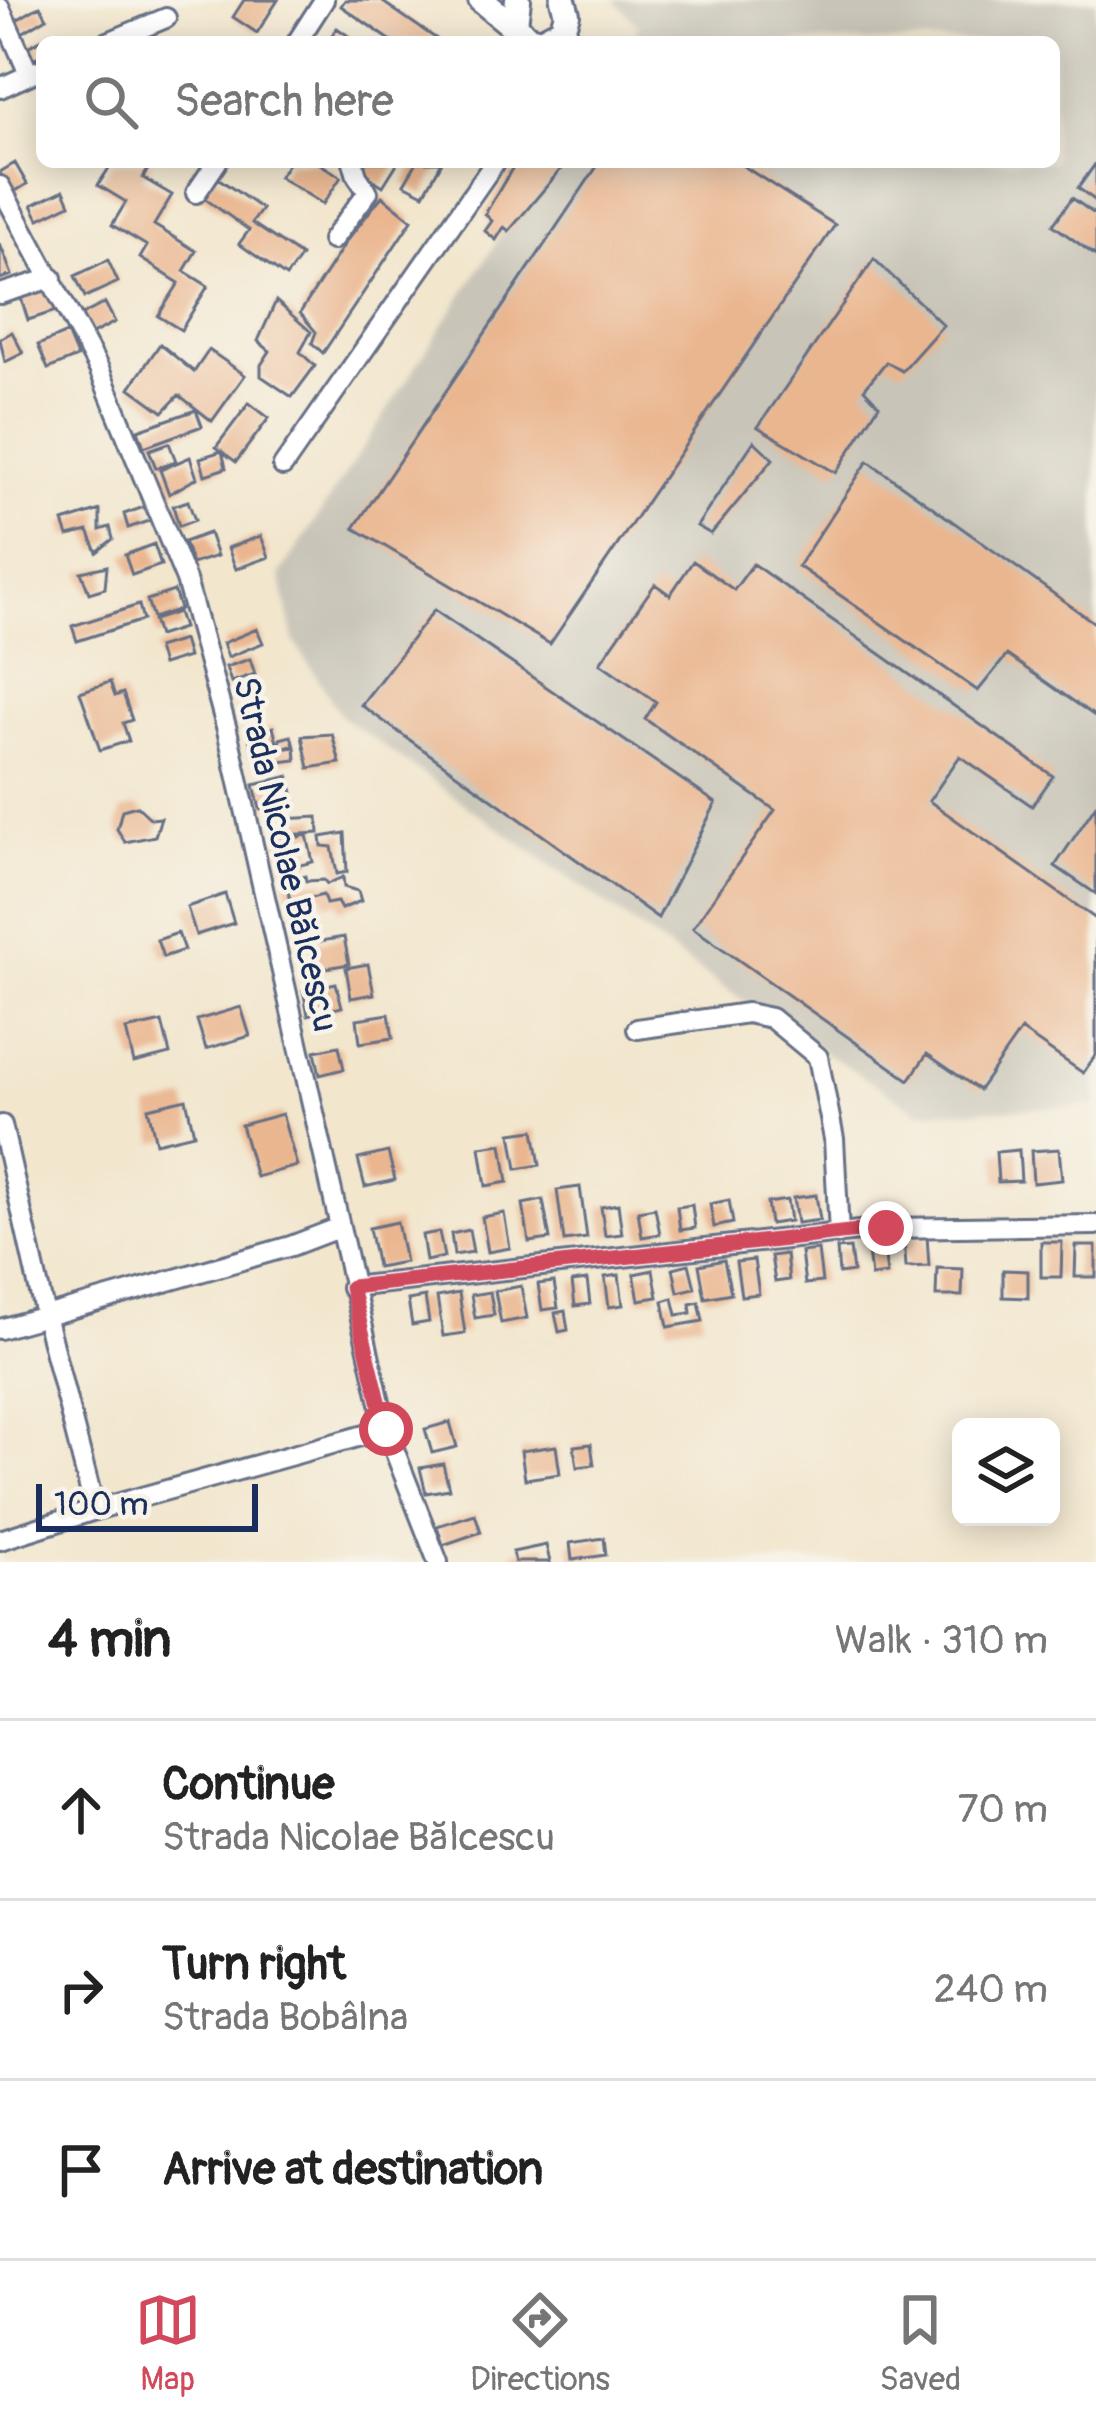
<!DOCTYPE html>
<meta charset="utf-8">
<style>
:root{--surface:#fff;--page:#f2f2f2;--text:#222;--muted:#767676;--line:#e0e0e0;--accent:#d1495b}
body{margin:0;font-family:Pangolin,sans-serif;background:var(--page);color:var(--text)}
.controls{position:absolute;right:36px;bottom:36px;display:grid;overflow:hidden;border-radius:18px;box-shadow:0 6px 30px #0003}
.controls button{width:108px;height:108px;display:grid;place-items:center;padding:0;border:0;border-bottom:3px solid var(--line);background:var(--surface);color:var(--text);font:60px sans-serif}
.scale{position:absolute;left:36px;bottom:30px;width:222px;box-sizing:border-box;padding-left:12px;border:6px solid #1b2f5e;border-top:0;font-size:33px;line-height:42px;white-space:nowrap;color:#1b2f5e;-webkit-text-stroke:9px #f7f3e8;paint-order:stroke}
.stop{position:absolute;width:36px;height:36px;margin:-27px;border:9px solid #d1495b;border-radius:50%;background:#fff}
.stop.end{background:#d1495b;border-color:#fff;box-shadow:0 3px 12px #0008}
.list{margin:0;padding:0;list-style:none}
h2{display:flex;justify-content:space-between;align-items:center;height:156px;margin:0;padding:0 48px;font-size:51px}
h2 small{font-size:39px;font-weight:400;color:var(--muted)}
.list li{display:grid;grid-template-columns:78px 1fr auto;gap:36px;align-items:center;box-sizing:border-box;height:180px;padding:0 48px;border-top:3px solid var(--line)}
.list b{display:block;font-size:45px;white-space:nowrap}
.list p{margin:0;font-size:39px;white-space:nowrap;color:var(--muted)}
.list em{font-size:39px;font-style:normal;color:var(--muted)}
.icon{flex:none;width:66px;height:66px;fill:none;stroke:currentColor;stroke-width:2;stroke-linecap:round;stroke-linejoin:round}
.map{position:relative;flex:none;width:1096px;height:1562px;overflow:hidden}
.search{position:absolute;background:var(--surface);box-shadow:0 6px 30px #0003;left:36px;right:36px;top:36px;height:132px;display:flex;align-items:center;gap:30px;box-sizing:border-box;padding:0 42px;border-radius:18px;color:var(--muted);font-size:45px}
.sheet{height:696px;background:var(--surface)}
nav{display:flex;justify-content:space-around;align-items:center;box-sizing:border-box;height:168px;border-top:3px solid var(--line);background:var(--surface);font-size:33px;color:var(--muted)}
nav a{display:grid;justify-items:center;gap:6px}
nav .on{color:var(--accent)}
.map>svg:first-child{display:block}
.industrial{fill:#c8c4b8}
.building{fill:#eab68f}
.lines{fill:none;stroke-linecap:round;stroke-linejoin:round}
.minor-casing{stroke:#666f85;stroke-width:24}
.secondary-casing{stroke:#666f85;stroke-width:30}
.minor{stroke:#fff;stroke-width:18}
.secondary{stroke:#fff;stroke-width:24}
.route{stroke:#d1495b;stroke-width:15}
.labels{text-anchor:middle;stroke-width:9;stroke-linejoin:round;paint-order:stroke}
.street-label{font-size:36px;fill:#1b2f5e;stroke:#f7f3e8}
</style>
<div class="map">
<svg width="1096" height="1562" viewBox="0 0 1096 1562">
<rect width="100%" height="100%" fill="#f7f3e8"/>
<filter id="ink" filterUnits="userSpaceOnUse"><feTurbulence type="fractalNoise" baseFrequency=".00833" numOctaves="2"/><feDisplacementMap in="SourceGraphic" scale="24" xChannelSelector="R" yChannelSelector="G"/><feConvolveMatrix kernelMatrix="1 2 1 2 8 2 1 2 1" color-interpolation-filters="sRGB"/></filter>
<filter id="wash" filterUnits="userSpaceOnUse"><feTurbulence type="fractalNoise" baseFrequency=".004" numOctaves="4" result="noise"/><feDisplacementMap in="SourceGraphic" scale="48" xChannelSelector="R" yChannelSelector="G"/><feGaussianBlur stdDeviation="2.7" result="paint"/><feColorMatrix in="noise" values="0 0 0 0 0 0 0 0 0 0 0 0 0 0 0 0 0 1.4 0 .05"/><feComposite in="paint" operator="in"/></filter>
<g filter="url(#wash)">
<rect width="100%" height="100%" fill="#f2e6cd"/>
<!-- industrial -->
<path class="industrial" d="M 614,0 L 1096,0 L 1096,1106 L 919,1112 L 721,986 L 341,716 L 294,640 L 280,575 L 549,162 L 1054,162 L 1054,42 L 628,42 L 639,25 Z"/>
<g id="blocks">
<!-- building -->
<path class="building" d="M 244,0 L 278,0 L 257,33 L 233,17 Z
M 345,0 L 380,0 L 441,42 L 393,42 L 341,6 Z
M 40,6 L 47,18 L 17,36 L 10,24 Z
M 337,28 L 357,42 L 327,42 Z
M 54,33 L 59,42 L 42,42 L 42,54 L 30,61 L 24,49 Z
M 113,162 L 152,162 L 143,178 L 172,195 L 154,225 L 196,251 L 184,271 L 208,286 L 181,330 L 158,316 L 179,283 L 140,258 L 147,246 L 112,225 L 126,202 L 98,185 Z
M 289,162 L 317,162 L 341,177 L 323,204 L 279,177 Z
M 366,162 L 398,162 L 383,186 L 360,171 Z
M 417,162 L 442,162 L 424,194 L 404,184 Z
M 516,162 L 567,162 L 509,231 L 504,227 L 496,240 L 485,231 L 492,221 L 485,214 Z
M 600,162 L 737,162 L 835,225 L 550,644 L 354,528 Z
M 15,163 L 27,184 L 9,195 L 0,172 Z
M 1096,163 L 1096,201 L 1078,188 Z
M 215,176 L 262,209 L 252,223 L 301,256 L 286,277 L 239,244 L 249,230 L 201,196 Z
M 64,190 L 70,204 L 39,219 L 32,205 Z
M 382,196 L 412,220 L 323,353 L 312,343 L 316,332 L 300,313 L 348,239 Z
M 1072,198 L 1096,215 L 1096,256 L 1053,225 Z
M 0,244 L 12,275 L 0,279 Z
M 874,259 L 943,325 L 902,371 L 886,362 L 864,389 L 879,405 L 836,473 L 758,427 Z
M 108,260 L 118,282 L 85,297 L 75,276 Z
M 49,289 L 56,311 L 28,320 L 21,298 Z
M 276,301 L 311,332 L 300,352 L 315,366 L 292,397 L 261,376 L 261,365 L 270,351 L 258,341 Z
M 105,303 L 115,322 L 90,335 L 80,316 Z
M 12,332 L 23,353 L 5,362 L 0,339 Z
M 67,333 L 77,357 L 48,369 L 38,345 Z
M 160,344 L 194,372 L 209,350 L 245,375 L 212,421 L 179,395 L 163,412 L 130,388 Z
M 249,403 L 269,418 L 236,462 L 216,447 Z
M 196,410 L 202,426 L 144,447 L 138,430 Z
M 754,441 L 773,459 L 711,534 L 697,526 Z
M 169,443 L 176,461 L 156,468 L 149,450 Z
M 222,451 L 226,468 L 205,475 L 200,458 Z
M 190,457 L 197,478 L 169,494 L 160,470 Z
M 868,461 L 1096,624 L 1096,717 L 1007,655 L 978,691 L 798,566 Z
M 188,501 L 195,520 L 179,526 L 173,506 Z
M 147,506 L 152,520 L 128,528 L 124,514 Z
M 100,510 L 100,530 L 110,527 L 113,539 L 97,552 L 88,531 L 68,536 L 63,522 Z
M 209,533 L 217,556 L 192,564 L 184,542 Z
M 261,536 L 269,557 L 236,569 L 228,548 Z
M 154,544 L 161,565 L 132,575 L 125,555 Z
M 693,561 L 734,590 L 753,564 L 1053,776 L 1032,806 L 960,756 L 929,801 L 1096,919 L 1096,1055 L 1083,1073 L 1021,1030 L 979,1090 L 927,1054 L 909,1080 L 693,928 L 775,810 L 645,719 L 656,702 L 600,663 L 655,584 L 670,595 Z
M 107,566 L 105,588 L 89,593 L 81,572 Z
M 174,591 L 180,609 L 153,618 L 147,600 Z
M 139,605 L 143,620 L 77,641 L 72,626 Z
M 434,610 L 716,803 L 658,918 L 361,705 Z
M 178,612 L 183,628 L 158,636 L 153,620 Z
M 257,629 L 263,643 L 228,657 L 223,643 Z
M 183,640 L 188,657 L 162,665 L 157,648 Z
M 250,659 L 255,674 L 231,682 L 226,667 Z
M 110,682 L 115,696 L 123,693 L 132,720 L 123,723 L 129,741 L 100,750 L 80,692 Z
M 273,727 L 278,746 L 253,753 L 248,734 Z
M 332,734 L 340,763 L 309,768 L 302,736 Z
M 291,736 L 294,744 L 280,749 L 295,747 L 296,760 L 272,763 L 271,750 L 280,749 L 280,739 Z
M 289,776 L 296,806 L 280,810 L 273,780 Z
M 272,781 L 277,804 L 260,809 L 254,785 Z
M 1096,805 L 1096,894 L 1055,866 Z
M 137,806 L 151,819 L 161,818 L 155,836 L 125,842 L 117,829 L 122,810 Z
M 318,817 L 319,833 L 284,835 L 283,819 Z
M 345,833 L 347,872 L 337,874 L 332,847 L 322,846 L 321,837 Z
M 307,835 L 313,862 L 284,869 L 277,842 Z
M 305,876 L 306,881 L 324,880 L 327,884 L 343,877 L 344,887 L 358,891 L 361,901 L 341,909 L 337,902 L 326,904 L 323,895 L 291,903 L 285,881 Z
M 225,894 L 234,923 L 196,935 L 187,907 Z
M 178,933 L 184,950 L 163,957 L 157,940 Z
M 344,937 L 349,964 L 315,970 L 310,943 Z
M 368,964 L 374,994 L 351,998 L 346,968 Z
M 336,983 L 342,1007 L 308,1015 L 303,990 Z
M 241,1007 L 250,1036 L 206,1049 L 197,1020 Z
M 389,1014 L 393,1038 L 360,1043 L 357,1019 Z
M 162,1022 L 170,1054 L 134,1063 L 126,1030 Z
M 339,1046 L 344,1069 L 320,1075 L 315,1051 Z
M 186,1099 L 194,1134 L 156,1143 L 148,1108 Z
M 282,1114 L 297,1166 L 256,1177 L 241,1125 Z
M 534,1130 L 540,1165 L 517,1169 L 511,1133 Z
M 502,1144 L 508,1182 L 486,1186 L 480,1147 Z
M 1059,1149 L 1062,1180 L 1033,1183 L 1031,1151 Z
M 1019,1150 L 1021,1181 L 998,1182 L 996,1152 Z
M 388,1152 L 395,1180 L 365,1187 L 358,1159 Z
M 580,1187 L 587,1238 L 564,1241 L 557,1190 Z
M 816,1195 L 820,1220 L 797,1223 L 793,1198 Z
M 543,1200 L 550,1239 L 529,1242 L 523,1204 Z
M 729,1200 L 733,1223 L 714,1227 L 710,1204 Z
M 787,1200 L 790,1221 L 770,1224 L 767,1203 Z
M 618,1204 L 622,1234 L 605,1236 L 601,1207 Z
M 692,1205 L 695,1228 L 680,1230 L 677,1207 Z
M 655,1208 L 660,1234 L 642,1237 L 638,1211 Z
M 504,1213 L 510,1248 L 488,1252 L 482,1217 Z
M 397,1222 L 405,1262 L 377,1267 L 369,1228 Z
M 469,1230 L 473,1252 L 454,1255 L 451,1234 Z
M 439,1232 L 444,1257 L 426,1261 L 422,1235 Z
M 927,1236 L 929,1266 L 906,1267 L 904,1238 Z
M 883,1241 L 887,1274 L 871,1276 L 867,1243 Z
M 1041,1242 L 1062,1242 L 1061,1277 L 1041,1277 Z
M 1076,1246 L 1096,1246 L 1096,1277 L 1075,1277 Z
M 850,1248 L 853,1272 L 839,1274 L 837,1249 Z
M 818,1250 L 822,1282 L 805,1284 L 801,1252 Z
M 786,1254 L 789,1280 L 775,1282 L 771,1256 Z
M 724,1260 L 731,1293 L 705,1298 L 699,1265 Z
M 754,1260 L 759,1294 L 741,1296 L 736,1262 Z
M 689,1264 L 695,1288 L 678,1292 L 673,1268 Z
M 937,1268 L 963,1269 L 962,1296 L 936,1296 Z
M 653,1270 L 658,1297 L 639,1300 L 634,1274 Z
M 1003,1270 L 1028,1271 L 1028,1298 L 1003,1297 Z
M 619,1275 L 623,1305 L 609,1307 L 605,1277 Z
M 587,1280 L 590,1304 L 575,1306 L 572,1282 Z
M 554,1282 L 558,1308 L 542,1310 L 538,1284 Z
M 521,1286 L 527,1318 L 501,1323 L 495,1291 Z
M 490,1292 L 494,1315 L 475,1318 L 471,1295 Z
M 459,1293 L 465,1333 L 443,1336 L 437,1297 Z
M 425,1297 L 429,1322 L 412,1325 L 408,1300 Z
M 673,1298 L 677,1315 L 691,1313 L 690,1304 L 699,1302 L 703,1321 L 668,1327 L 663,1301 Z
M 565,1311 L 568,1330 L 559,1332 L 555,1313 Z
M 450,1422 L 457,1447 L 432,1453 L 425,1429 Z
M 591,1444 L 594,1465 L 577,1467 L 574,1446 Z
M 556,1446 L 560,1474 L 525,1479 L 521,1451 Z
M 443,1464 L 449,1489 L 426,1493 L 420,1468 Z
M 475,1514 L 481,1532 L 443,1545 L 437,1526 Z
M 604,1538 L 606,1555 L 572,1560 L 570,1543 Z
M 546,1545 L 550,1562 L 515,1562 L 513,1552 Z"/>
</g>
</g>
<g filter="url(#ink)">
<use href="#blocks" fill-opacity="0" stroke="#666f85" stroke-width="3"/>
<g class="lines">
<!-- minor casing -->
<g class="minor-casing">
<path id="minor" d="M 0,8 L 29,74
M 108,42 L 166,18
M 297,42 L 324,0
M 0,88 L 42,69
M 0,186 L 99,369 L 186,580 L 227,730 L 386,1429 L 438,1562
M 196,193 L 217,162
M 332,240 L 368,192 L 357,176 L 353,162
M 0,294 L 52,278
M 283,466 L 495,162
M 637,1029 L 747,1013 L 771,1018 L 818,1057 L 834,1139 L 839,1234
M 2,1125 L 45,1315 L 95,1510 L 386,1429
M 351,1287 L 886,1228 L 1096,1225
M 0,1329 L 291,1246 L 338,1228
M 0,1540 L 95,1510"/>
</g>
<!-- secondary casing -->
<g class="secondary-casing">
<path id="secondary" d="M 481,0 L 520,32
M 518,0 L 515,24 L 526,37 L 541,41 L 562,30 L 567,14 L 563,0"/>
</g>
<!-- minor -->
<use href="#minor" class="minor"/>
<!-- secondary -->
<use href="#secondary" class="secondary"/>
</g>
</g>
<g class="lines" filter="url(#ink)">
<!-- route -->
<path class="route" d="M 386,1429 L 351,1287 L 886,1228"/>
</g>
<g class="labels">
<!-- street labels -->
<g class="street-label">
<text transform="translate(287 854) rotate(77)" y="13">Strada Nicolae Bălcescu</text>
</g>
</g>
</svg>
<div class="controls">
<button><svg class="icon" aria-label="layers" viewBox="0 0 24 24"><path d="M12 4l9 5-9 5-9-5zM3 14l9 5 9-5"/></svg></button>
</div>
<div class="scale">100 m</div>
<div class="stop" style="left:386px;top:1429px"></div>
<div class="stop end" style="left:886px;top:1228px"></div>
<div class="search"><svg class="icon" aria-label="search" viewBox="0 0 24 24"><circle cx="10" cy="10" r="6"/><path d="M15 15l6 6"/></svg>Search here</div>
</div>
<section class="sheet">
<h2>4 min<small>Walk · 310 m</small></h2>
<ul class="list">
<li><svg class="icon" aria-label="ahead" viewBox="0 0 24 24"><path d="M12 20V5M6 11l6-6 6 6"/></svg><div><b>Continue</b><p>Strada Nicolae Bălcescu</p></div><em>70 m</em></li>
<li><svg class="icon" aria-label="right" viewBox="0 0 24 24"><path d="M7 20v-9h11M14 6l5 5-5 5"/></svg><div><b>Turn right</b><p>Strada Bobâlna</p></div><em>240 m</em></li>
<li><svg class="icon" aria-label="arrive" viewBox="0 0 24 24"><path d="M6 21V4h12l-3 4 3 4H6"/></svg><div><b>Arrive at destination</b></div></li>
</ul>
</section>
<nav>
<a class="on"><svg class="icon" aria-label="map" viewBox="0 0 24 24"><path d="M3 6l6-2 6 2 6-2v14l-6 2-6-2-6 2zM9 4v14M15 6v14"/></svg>Map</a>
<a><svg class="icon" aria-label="directions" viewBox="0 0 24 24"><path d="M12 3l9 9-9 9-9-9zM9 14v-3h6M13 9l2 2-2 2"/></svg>Directions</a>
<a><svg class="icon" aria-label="saved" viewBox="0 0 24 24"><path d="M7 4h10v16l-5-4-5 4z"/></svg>Saved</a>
</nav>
